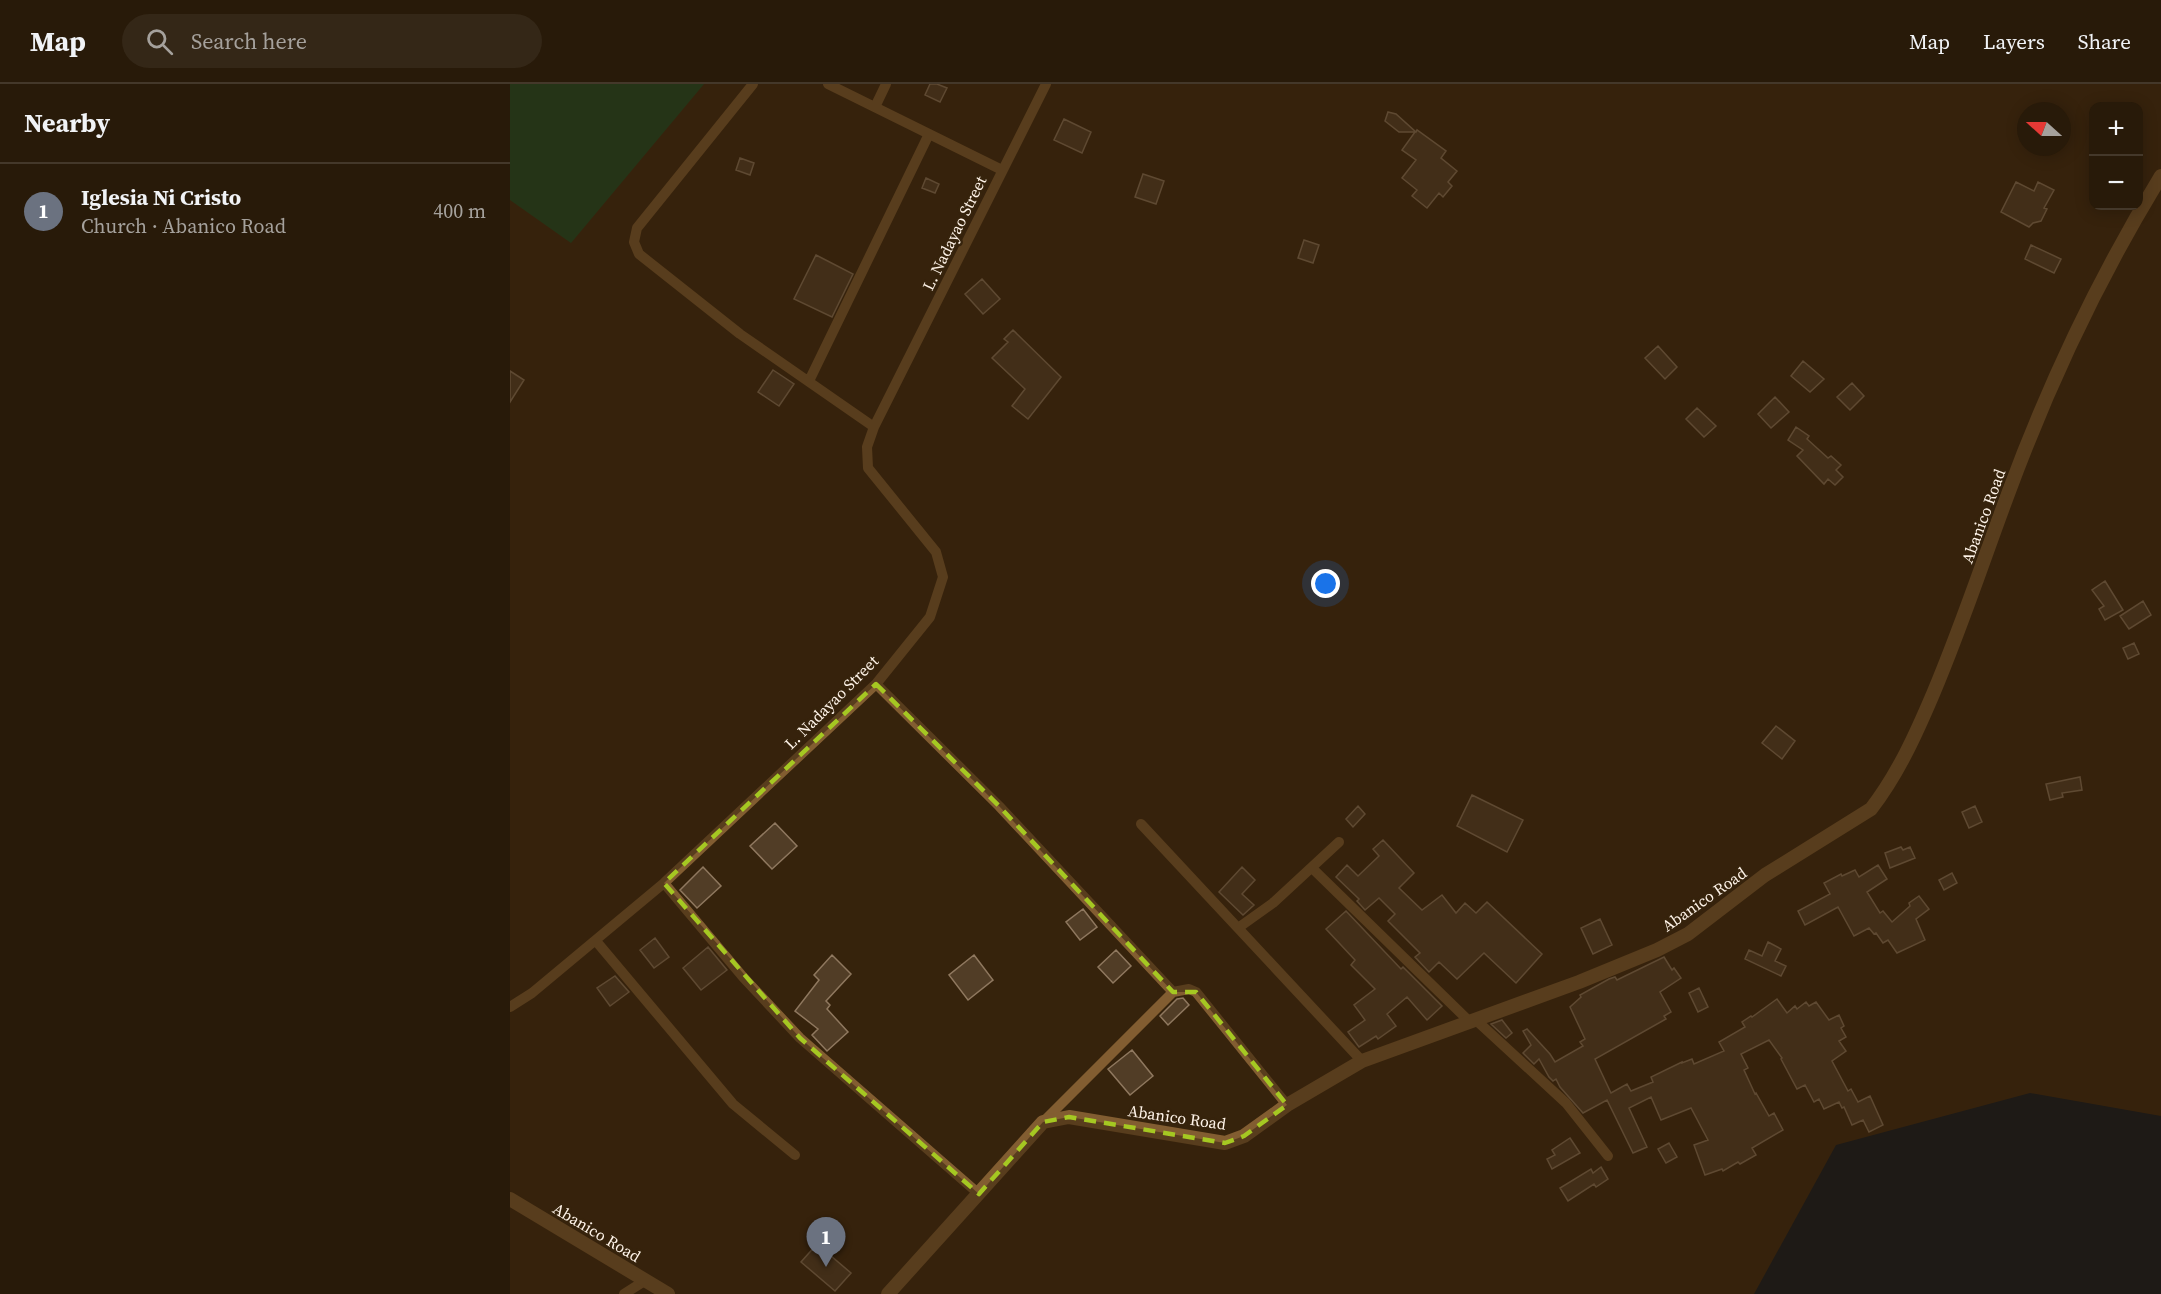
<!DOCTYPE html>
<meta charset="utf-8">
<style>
:root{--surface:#281a09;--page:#342717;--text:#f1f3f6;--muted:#a5a19c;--line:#44382a;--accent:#0f766e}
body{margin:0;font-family:"Source Serif 4",serif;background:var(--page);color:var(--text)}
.controls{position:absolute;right:18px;top:18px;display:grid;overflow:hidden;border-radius:12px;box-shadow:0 3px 15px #0003}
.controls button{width:54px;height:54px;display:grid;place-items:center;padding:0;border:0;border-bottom:2px solid var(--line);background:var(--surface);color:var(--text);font:30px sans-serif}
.compass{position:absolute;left:1507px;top:18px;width:54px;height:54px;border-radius:50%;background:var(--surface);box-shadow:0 3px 15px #0003;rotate:291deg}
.you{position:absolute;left:816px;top:500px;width:21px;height:21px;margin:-15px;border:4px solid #fff;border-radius:50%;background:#1a73e8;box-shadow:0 0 0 9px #1a73e833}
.badge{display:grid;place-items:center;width:39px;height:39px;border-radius:50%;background:var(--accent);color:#fff;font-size:20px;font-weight:700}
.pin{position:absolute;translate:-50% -50px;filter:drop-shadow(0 2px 3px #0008)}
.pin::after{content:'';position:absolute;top:32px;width:21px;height:18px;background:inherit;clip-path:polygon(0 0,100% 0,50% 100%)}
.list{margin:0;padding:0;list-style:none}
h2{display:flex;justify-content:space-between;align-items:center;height:78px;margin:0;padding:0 24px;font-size:26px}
h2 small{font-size:20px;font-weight:400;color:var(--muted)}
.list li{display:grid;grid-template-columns:39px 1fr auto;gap:18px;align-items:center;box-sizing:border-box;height:96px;padding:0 24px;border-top:2px solid var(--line)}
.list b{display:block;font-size:22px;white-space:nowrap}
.list p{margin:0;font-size:20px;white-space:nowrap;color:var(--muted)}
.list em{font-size:20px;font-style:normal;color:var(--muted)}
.icon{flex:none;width:33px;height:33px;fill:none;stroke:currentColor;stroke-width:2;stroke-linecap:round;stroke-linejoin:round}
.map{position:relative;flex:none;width:1651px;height:1210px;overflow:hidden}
header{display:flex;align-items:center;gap:36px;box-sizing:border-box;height:84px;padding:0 30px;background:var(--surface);border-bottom:2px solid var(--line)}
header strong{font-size:28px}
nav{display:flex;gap:33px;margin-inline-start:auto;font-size:21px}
.search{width:420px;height:54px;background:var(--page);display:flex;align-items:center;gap:15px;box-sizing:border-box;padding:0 21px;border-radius:33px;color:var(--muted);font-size:22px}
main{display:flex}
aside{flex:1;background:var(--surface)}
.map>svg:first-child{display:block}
.green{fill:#104b25}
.water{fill:#011023}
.building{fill:#513d26;stroke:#8f785f;stroke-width:1.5}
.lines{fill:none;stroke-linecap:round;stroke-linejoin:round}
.minor{stroke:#825d31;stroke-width:10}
.tertiary{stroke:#825d31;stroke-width:14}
.marked{fill:none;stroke:#a5c822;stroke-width:4.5;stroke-dasharray:12 8;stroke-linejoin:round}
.labels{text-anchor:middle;stroke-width:5;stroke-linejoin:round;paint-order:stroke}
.street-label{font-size:16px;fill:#fef3e8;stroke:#36230c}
</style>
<header>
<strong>Map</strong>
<div class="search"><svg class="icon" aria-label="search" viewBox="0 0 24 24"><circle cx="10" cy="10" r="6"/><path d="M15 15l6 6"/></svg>Search here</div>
<nav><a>Map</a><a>Layers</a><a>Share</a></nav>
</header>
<main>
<aside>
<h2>Nearby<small></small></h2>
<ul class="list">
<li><span class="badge" style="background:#6b7280">1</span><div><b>Iglesia Ni Cristo</b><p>Church · Abanico Road</p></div><em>400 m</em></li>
</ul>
</aside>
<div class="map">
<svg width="1651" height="1210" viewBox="0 0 1651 1210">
<rect width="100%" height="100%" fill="#36230c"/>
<!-- green -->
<path class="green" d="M 0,0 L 194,0 L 61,159 L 0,116 Z"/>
<!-- water -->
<path class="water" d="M 1520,1009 L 1651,1032 L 1651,1210 L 1244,1210 L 1326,1061 Z"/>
<!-- building -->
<path class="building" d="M 420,0 L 427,0 L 437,4 L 430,18 L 415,11 Z
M 878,28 L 886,30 L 906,48 L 907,46 L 936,67 L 931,74 L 947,87 L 938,98 L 942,102 L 933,113 L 929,109 L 917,124 L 902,112 L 907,106 L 892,94 L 906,76 L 892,66 L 905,48 L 889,48 L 875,37 Z
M 554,35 L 581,48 L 572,69 L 544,56 Z
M 230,74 L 244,79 L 240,91 L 226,86 Z
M 633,90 L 654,97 L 646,120 L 625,113 Z
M 416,94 L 429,100 L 425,109 L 412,104 Z
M 1506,98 L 1524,107 L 1528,98 L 1544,106 L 1534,124 L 1537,125 L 1531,137 L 1523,139 L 1519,143 L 1491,128 Z
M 794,156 L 809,161 L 803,179 L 788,174 Z
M 1521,161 L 1551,175 L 1544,189 L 1515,175 Z
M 306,171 L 343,190 L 322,233 L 284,215 Z
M 472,195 L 490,215 L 473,230 L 455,210 Z
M 503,246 L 551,293 L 518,335 L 502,322 L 515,305 L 482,274 L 498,258 L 494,255 Z
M 1148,262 L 1167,283 L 1155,295 L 1135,274 Z
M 1293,277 L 1314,295 L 1300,308 L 1281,292 Z
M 263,286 L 284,300 L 269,322 L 248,308 Z
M 0,287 L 14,296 L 0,318 Z
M 1342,299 L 1354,312 L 1340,326 L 1327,313 Z
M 1265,313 L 1279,328 L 1261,344 L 1248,330 Z
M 1187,324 L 1206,342 L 1194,353 L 1176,335 Z
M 1286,343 L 1299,352 L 1297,355 L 1318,374 L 1321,372 L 1331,381 L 1326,386 L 1333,393 L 1325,401 L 1318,395 L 1314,400 L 1287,372 L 1293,366 L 1278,356 Z
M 1595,497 L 1613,526 L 1595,536 L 1589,525 L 1594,522 L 1582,506 Z
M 1633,517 L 1641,531 L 1619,545 L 1610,532 Z
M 1624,559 L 1629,570 L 1618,575 L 1613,564 Z
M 1266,642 L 1285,657 L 1272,675 L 1252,659 Z
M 1570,693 L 1572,706 L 1552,709 L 1553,713 L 1540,716 L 1536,700 Z
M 962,711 L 1013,736 L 997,768 L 947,742 Z
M 848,722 L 855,730 L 843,743 L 836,735 Z
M 1465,722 L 1472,738 L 1459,744 L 1452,728 Z
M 265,739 L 287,762 L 262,785 L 240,762 Z
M 873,756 L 904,789 L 889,804 L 912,826 L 932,811 L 946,829 L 955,819 L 966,829 L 977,818 L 1032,870 L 1006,899 L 974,869 L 947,895 L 929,878 L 919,888 L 905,873 L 910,869 L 878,837 L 885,830 L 869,814 L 855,826 L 847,817 L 849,815 L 826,793 L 837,781 L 848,792 L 869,772 L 863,765 Z
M 1391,763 L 1393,766 L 1400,763 L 1405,774 L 1380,784 L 1375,769 Z
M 1368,781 L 1377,795 L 1357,808 L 1370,829 L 1373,827 L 1382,838 L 1400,822 L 1399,819 L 1409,812 L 1419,825 L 1406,835 L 1415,856 L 1387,869 L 1378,856 L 1373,859 L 1366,849 L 1364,850 L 1359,844 L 1344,852 L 1328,823 L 1295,841 L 1288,827 L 1320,810 L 1314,799 L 1331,790 L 1332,792 L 1345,786 L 1349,793 Z
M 193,783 L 211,802 L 187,824 L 170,806 Z
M 732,783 L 745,796 L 732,810 L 744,821 L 733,831 L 709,808 Z
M 1442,789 L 1447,799 L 1434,806 L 1429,796 Z
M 573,825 L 587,843 L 570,856 L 556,838 Z
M 836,827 L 891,885 L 893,883 L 932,922 L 917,936 L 897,913 L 877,930 L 886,942 L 868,955 L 866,952 L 849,963 L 838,948 L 855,936 L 844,921 L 865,905 L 841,881 L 845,876 L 816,845 Z
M 1090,835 L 1102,861 L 1083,870 L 1071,844 Z
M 145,854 L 159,873 L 144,884 L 130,866 Z
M 1258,858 L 1271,865 L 1265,877 L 1276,882 L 1271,892 L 1235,875 L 1239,866 L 1252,872 Z
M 198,863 L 217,886 L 191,906 L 173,884 Z
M 606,866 L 621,882 L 603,899 L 588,883 Z
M 322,871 L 341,890 L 316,917 L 320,921 L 317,925 L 338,948 L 317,967 L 302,951 L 308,945 L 285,927 L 309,896 L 304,891 Z
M 464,871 L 483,896 L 458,916 L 439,891 Z
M 1154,873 L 1162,886 L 1164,884 L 1171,894 L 1150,908 L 1161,928 L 1154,932 L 1156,935 L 1085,975 L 1101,1009 L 1117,1000 L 1121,1007 L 1143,998 L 1141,993 L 1172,978 L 1172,979 L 1182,975 L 1184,980 L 1214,967 L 1209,958 L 1235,943 L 1232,938 L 1241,932 L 1242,933 L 1267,915 L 1277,929 L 1285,922 L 1287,925 L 1296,918 L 1299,922 L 1306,918 L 1319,936 L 1329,931 L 1334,942 L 1331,944 L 1336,953 L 1329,957 L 1336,967 L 1322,977 L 1338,1007 L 1341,1005 L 1348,1018 L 1360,1012 L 1373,1041 L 1359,1048 L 1353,1036 L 1342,1041 L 1334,1023 L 1332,1024 L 1329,1018 L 1314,1025 L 1309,1015 L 1304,1018 L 1295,1001 L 1287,1005 L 1271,975 L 1272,974 L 1259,956 L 1231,970 L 1238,984 L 1234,986 L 1245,1010 L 1246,1009 L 1259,1032 L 1264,1029 L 1273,1046 L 1242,1064 L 1246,1071 L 1230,1080 L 1228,1078 L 1213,1087 L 1212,1085 L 1195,1091 L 1184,1061 L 1198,1056 L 1181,1024 L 1151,1036 L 1141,1013 L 1119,1024 L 1137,1063 L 1123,1069 L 1097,1016 L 1073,1029 L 1050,1003 L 1046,995 L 1043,997 L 1039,993 L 1029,975 L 1024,980 L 1013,969 L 1021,961 L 1013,947 L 1017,945 L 1040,970 L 1045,978 L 1073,962 L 1070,958 L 1075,955 L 1060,923 L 1071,913 L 1070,911 L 1099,895 L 1105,893 L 1107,896 Z
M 105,892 L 119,908 L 100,922 L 87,904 Z
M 1189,904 L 1198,923 L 1188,928 L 1179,909 Z
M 673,914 L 679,921 L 658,941 L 650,932 L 667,915 Z
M 992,936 L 1002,949 L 996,954 L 981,940 Z
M 622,966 L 643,992 L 620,1011 L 598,985 Z
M 1060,1054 L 1070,1069 L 1042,1085 L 1037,1075 L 1045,1071 L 1042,1066 Z
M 1159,1059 L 1167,1073 L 1156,1079 L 1148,1065 Z
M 1091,1083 L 1098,1095 L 1086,1103 L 1084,1100 L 1058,1117 L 1050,1104 L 1081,1085 L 1083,1089 Z
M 307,1160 L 341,1189 L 325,1207 L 291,1178 Z"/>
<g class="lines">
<!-- minor -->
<path class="minor" d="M 243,0 L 127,144 L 124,158 L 129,170 L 230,250 L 364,343
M 318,0 L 492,86
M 365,23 L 376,0
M 299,297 L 419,50
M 366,600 L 489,722 L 663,908
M 631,740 L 852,977
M 802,784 L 961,939
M 154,799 L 233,893 L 290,954 L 469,1110
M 728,844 L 763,819 L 829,758
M 86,857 L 223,1020 L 285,1071
M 0,923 L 22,909 L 154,799 L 366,600 L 420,533 L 433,493 L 426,468 L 358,384 L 357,363 L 364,343 L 536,0
M 967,937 L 1056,1019 L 1098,1072
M 533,1038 L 663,908 L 679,905 L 686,908 L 777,1021
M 114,1210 L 136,1196"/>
<!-- tertiary -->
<path class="tertiary" d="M 0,1115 L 158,1210
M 378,1210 L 533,1038 L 559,1033 L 715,1059 L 734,1052 L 777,1021 L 852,977 L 1069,898 L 1147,866 L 1178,850 L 1255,791 L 1361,725 C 1388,690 1406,650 1423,610 C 1451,544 1473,477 1498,410 C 1539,299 1589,193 1651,92"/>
</g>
<!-- marked area -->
<path d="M0 0H1651V1210H0ZM 366,600 L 489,722 L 663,908 L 686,908 L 777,1021 L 734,1052 L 715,1059 L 559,1033 L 533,1038 L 469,1110 L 290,954 L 154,799 Z" fill="#36230c" fill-opacity=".55" fill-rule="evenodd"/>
<path class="marked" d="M 366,600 L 489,722 L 663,908 L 686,908 L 777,1021 L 734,1052 L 715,1059 L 559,1033 L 533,1038 L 469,1110 L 290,954 L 154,799 Z"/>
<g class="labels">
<!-- street labels -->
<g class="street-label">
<text transform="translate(444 149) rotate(-64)" y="6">L. Nadayao Street</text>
<text transform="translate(1473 432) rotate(-70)" y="6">Abanico Road</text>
<text transform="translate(321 618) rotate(-45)" y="6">L. Nadayao Street</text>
<text transform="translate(1194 815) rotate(-35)" y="6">Abanico Road</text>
<text transform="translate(667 1033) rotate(8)" y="6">Abanico Road</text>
<text transform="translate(87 1148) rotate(31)" y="6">Abanico Road</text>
</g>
</g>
</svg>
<div class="controls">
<button>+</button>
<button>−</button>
</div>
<svg class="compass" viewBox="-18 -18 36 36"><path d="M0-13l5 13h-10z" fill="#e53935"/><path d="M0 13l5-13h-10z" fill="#a5a19c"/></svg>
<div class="you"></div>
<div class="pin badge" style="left:316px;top:1183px;background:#6b7280">1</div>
</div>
</main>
